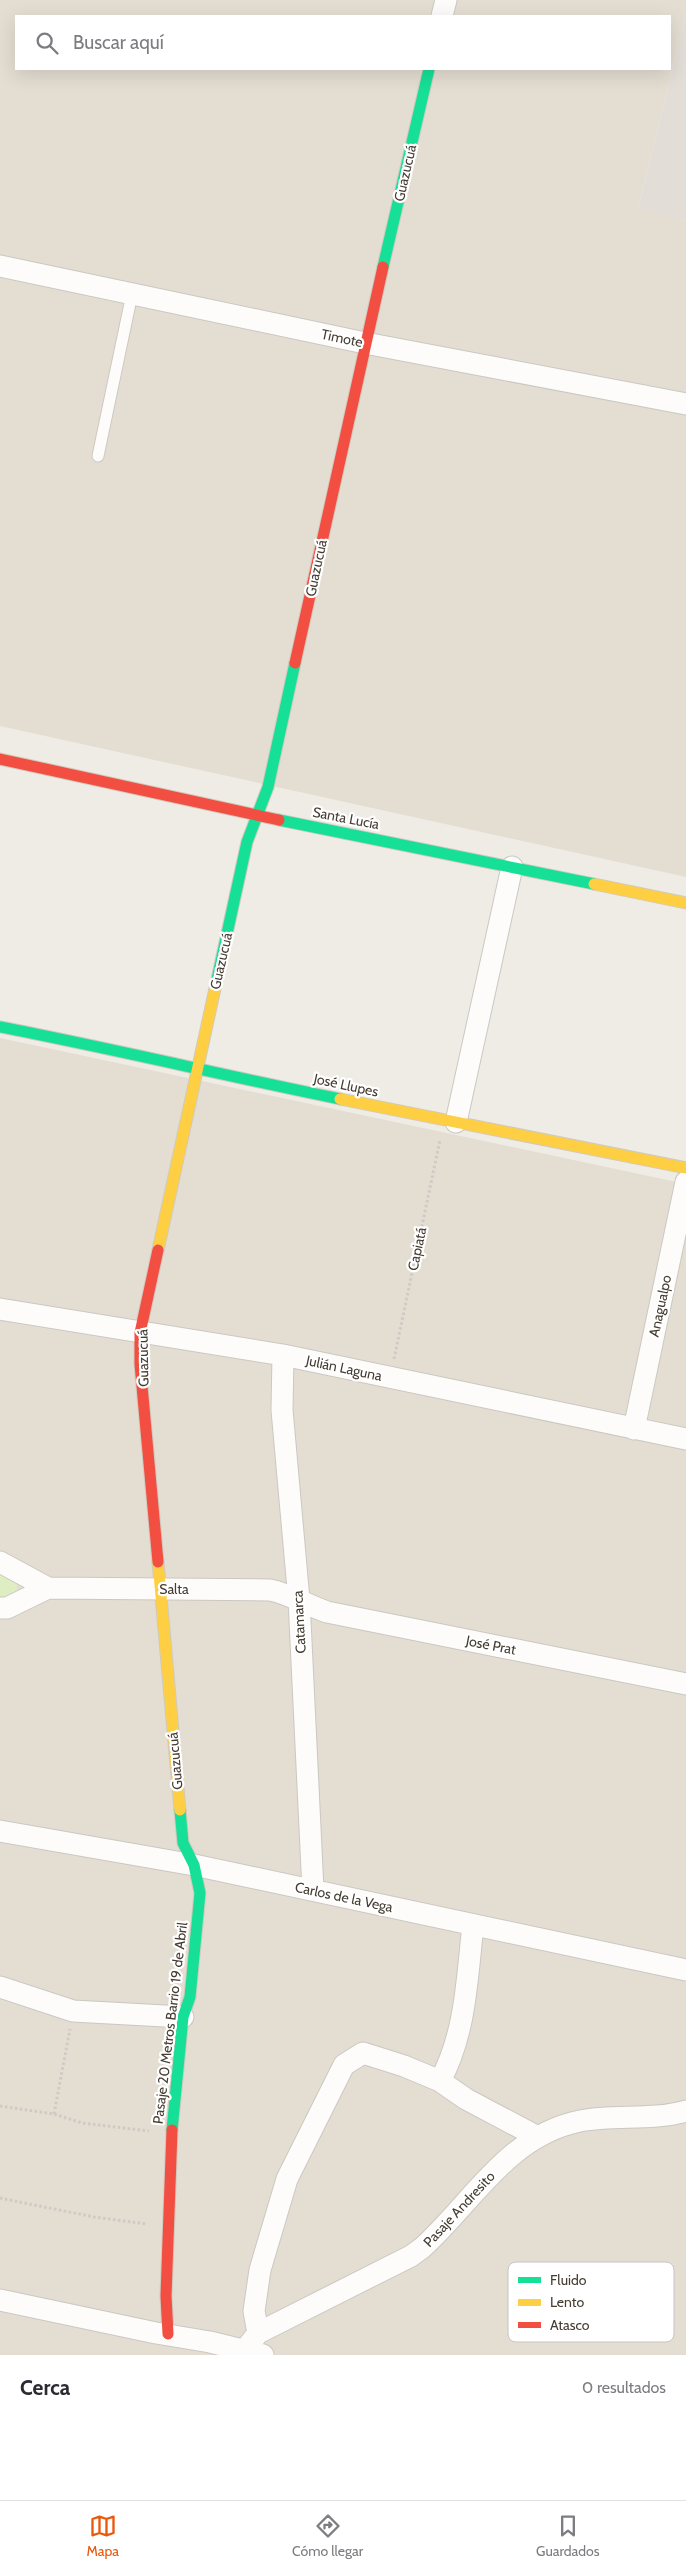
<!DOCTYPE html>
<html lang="es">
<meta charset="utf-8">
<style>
:root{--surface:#fff;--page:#f2f2f3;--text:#2b2b33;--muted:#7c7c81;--line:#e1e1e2;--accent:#ea580c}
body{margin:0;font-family:Cabin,sans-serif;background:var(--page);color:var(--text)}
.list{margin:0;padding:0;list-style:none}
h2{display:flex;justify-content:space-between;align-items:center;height:65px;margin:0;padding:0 20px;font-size:21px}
h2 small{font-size:16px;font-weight:400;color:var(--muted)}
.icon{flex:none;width:28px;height:28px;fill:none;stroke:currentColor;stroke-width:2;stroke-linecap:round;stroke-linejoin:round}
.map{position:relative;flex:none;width:686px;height:2355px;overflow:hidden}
.search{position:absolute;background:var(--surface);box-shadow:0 5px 20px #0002;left:15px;right:15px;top:15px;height:55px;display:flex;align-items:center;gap:12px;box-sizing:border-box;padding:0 18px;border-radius:0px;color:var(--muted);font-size:19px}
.sheet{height:145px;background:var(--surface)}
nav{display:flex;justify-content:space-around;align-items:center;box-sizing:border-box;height:70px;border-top:1px solid var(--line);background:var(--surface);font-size:14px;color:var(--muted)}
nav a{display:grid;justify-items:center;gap:2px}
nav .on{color:var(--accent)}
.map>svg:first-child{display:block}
.residential{fill:#e4ddd2;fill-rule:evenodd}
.industrial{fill:#e3ddd7}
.green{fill:#dfedc2}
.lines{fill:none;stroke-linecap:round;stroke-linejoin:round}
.lane-casing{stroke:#cbc8c2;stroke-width:13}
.street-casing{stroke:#cbc8c2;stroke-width:23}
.fast-casing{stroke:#d0cabd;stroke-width:13}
.slow-casing{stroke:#d0cabd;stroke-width:13}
.jam-casing{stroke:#d0cabd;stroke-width:13}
.path{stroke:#cecac5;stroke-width:3;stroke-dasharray:2.5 2.5;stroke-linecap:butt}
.lane{stroke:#fdfcfb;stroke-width:11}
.street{stroke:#fdfcfb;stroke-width:21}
.fast{stroke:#16e098;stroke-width:11}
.slow{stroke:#ffcf43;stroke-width:11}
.jam{stroke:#f24e42;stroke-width:11}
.labels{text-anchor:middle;stroke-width:4.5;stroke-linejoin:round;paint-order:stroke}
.street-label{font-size:14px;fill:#453c32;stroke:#fff}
.key{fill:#fff;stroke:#c7c4c2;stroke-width:1}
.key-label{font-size:14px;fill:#453c32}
</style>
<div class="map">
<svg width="686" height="2355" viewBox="0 0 686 2355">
<rect width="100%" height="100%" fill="#efece6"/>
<!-- residential -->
<path class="residential" d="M 0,0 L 686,0 L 686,13 L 638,208 L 686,221 L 686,877 L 0,726 ZM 16,16 L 670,16 L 670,69 L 16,69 Z
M 0,1038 L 686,1184 L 686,2355 L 0,2355 Z"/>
<!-- industrial -->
<path class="industrial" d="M 686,13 L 686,221 L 638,209 Z"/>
<!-- green -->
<path class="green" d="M 0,1566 C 11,1574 21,1579 16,1594 L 0,1599 Z"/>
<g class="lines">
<!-- lane casing -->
<g class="lane-casing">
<path id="lane" d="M 98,456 L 132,294"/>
</g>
<!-- street casing -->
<g class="street-casing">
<path id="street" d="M 442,16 L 446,0
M 0,266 L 365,343 L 686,404
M 456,1122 L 512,867
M 0,1309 L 283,1355 L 686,1439
M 283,1355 L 282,1410 L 299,1600 L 313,1890
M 634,1429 L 686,1182
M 0,1562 L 48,1588 L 270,1590 C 290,1594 307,1605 327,1612 L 686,1684
M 0,1608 L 7,1608 L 48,1588
M 0,1831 L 194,1865 L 686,1970
M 0,1987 L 73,2011 L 183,2017
M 440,2081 C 466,2033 467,1978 473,1925
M 0,2300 L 156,2333 L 210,2342 L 263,2355
M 258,2333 L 254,2311 L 260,2270 L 287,2179 L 344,2065 L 363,2053 L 404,2066 L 440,2081 L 466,2099 L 536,2136
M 245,2350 L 258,2333 L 411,2256 L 422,2248 C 473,2202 507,2136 580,2121 C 615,2114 651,2121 686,2111"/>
</g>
<!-- fast casing -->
<g class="fast-casing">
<path id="fast" d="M 383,267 L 429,69
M 279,820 L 594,884
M 216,984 L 247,842 L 268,787 L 295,663
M 0,1027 C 114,1049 226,1076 340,1099
M 172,2130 L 183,2017 L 190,1997 L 200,1893 L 194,1865 L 183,1843 L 180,1810"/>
</g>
<!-- slow casing -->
<g class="slow-casing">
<path id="slow" d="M 594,884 L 686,903
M 340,1099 L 686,1168
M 158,1250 L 216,984
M 158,1562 L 180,1810"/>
</g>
<!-- jam casing -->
<g class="jam-casing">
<path id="jam" d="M 295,663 L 383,267
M 0,759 L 279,820
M 158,1562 L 140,1364 L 140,1333 L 158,1250
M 168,2334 L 166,2296 L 172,2130"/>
</g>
<!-- path -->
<path class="path" d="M 394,1359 L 440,1140
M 0,2106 L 54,2114 L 82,2123 L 149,2131
M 54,2114 L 70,2029
M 0,2198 L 94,2217 L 147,2224"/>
<!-- lane -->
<use href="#lane" class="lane"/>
<!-- street -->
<use href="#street" class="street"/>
<!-- fast -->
<use href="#fast" class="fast"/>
<!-- slow -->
<use href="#slow" class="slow"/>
<!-- jam -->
<use href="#jam" class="jam"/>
</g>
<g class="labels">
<!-- street labels -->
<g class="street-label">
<text transform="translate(405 173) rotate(-77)" y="5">Guazucuá</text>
<text transform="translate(342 338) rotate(12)" y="5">Timote</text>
<text transform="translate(316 568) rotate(-78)" y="5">Guazucuá</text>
<text transform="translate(346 818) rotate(11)" y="5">Santa Lucía</text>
<text transform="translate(221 961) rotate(-77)" y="5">Guazucuá</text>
<text transform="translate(346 1085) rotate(12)" y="5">José Llupes</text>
<text transform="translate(417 1249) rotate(-78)" y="5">Capiatá</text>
<text transform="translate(660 1306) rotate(-78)" y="5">Anagualpo</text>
<text transform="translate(143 1358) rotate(-91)" y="5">Guazucuá</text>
<text transform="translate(344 1368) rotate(12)" y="5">Julián Laguna</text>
<text x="174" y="1594">Salta</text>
<text transform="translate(299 1622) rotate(-93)" y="5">Catamarca</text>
<text transform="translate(491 1645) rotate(11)" y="5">José Prat</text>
<text transform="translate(175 1761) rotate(-95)" y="5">Guazucuá</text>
<text transform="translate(344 1897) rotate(12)" y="5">Carlos de la Vega</text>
<text transform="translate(170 2023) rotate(-83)" y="5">Pasaje 20 Metros Barrio 19 de Abril</text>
<text transform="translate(459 2209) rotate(-47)" y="5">Pasaje Andresito</text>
</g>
</g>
<!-- legend -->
<rect x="508" y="2262" width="166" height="80" rx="8" class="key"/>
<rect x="518" y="2277" width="23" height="6" fill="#16e098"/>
<rect x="518" y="2299" width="23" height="7" fill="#ffcf43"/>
<rect x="518" y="2322" width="23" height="6" fill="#f24e42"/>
<g class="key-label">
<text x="550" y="2285">Fluido</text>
<text x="550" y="2307">Lento</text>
<text x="550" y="2330">Atasco</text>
</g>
</svg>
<div class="search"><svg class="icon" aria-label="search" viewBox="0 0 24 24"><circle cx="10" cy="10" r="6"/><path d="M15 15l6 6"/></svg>Buscar aquí</div>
</div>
<section class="sheet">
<h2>Cerca<small>0 resultados</small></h2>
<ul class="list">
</ul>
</section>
<nav>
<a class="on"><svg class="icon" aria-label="map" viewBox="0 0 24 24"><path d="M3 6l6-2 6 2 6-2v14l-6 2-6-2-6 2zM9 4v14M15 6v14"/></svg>Mapa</a>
<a><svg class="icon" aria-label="directions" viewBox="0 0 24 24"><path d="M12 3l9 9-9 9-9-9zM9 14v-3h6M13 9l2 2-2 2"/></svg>Cómo llegar</a>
<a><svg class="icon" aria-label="saved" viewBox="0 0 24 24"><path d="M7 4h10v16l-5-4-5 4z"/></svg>Guardados</a>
</nav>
